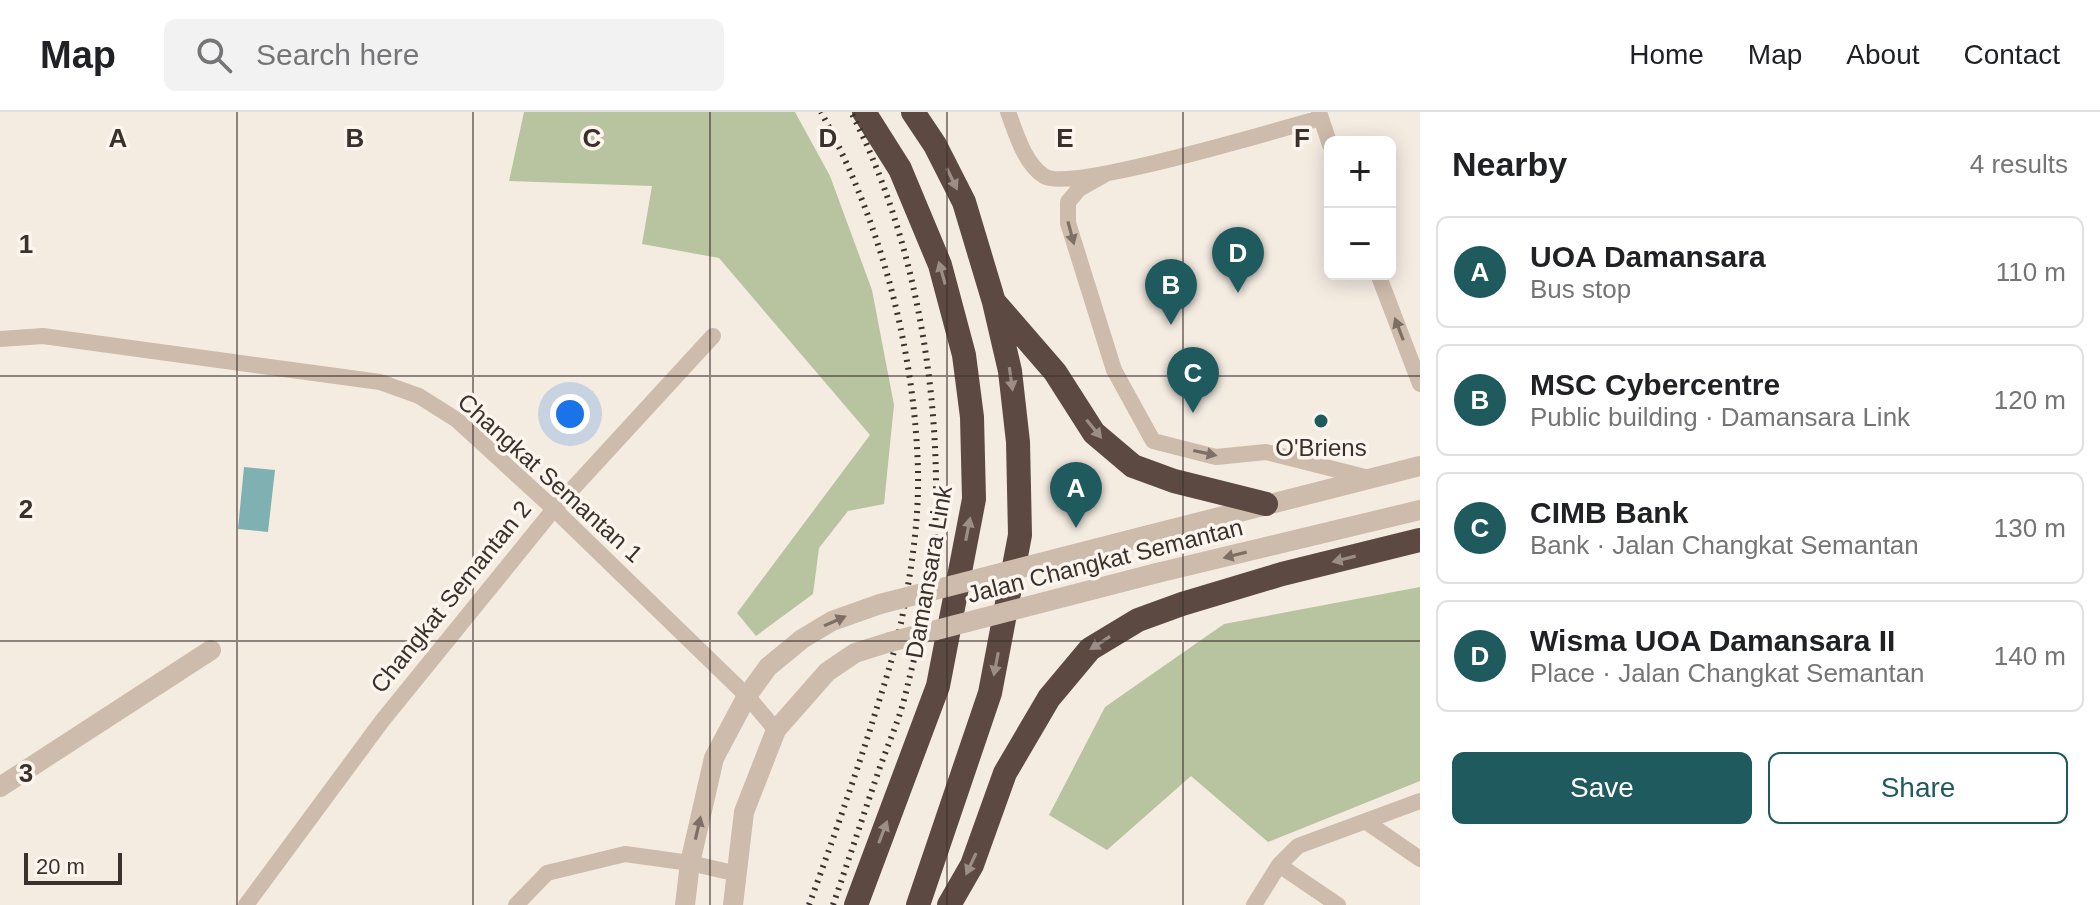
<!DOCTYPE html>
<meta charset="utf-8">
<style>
:root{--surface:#fff;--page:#f2f2f2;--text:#202124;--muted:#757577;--line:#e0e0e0;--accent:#1f5a5e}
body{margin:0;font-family:Arial,sans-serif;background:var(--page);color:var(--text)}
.controls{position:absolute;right:24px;top:24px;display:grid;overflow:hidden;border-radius:12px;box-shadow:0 4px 20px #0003}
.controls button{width:72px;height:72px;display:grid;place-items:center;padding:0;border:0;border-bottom:2px solid var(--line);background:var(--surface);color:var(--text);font:40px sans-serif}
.scale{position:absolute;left:24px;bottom:20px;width:98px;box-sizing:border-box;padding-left:8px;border:4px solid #3b302b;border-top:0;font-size:22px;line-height:28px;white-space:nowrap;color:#3b302b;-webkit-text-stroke:6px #fbf5ee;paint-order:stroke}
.you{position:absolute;left:570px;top:302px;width:28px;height:28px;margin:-20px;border:6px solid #fff;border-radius:50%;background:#1a73e8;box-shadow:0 0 0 12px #1a73e833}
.badge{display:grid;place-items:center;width:52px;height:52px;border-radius:50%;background:var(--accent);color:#fff;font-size:26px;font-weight:700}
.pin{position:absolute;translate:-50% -66px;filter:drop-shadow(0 2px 4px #0008)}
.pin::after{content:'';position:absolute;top:42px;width:28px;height:24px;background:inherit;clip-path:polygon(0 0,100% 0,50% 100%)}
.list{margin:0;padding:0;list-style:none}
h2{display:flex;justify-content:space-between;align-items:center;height:104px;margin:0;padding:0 32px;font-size:34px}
h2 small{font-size:26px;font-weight:400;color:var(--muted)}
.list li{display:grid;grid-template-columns:52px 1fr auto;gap:24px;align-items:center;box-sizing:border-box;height:112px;margin:0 16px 16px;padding:0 16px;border:2px solid var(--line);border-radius:12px}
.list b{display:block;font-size:30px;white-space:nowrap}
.list p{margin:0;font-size:26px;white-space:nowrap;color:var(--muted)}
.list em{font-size:26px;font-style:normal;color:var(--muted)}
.actions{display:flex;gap:16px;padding:24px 32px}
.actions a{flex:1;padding:18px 0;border:2px solid var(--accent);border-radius:12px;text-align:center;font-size:28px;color:var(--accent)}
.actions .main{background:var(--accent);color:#fff}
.icon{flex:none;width:44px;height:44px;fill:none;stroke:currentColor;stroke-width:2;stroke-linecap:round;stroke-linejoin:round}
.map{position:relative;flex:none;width:1420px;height:793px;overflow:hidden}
header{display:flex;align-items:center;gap:48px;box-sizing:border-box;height:112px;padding:0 40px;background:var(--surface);border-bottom:2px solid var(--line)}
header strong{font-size:38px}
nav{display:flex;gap:44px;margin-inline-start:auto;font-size:28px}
.search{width:560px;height:72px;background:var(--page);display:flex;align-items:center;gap:20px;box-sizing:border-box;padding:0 28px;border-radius:12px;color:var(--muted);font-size:30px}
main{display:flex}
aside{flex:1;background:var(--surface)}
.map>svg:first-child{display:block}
.green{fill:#b8c4a0}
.water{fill:#7fb0b2}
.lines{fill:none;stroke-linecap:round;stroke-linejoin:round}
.lane{stroke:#cdbbac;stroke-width:16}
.street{stroke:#cdbbac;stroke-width:20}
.highway{stroke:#5c4a42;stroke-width:24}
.rail{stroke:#3b302b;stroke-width:6;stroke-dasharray:2 6;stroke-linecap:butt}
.street-bridge{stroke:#cdbbac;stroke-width:20}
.oneway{fill:#9c8e87}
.oneway2{fill:#7d6f65}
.grid{fill:none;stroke:#3b302b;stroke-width:2;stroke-opacity:0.55}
.poi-dot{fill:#1f5a5e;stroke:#fbf5ee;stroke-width:3}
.labels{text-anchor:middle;stroke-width:7;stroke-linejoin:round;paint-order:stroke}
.poi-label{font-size:24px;fill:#3b302b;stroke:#fbf5ee}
.street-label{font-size:24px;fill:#3b302b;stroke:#fbf5ee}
.grid-label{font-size:26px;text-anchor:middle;font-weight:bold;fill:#3b302b;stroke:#fbf5ee;stroke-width:7;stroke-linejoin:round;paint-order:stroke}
</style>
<header>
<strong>Map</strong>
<div class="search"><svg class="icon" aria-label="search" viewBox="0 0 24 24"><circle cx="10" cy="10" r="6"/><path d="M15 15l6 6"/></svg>Search here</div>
<nav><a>Home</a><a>Map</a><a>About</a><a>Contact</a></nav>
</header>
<main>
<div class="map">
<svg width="1420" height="793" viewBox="0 0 1420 793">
<rect width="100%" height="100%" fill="#f4ebe1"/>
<!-- green -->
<path class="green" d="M 524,0 L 795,0 L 830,64 L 872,178 L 894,293 L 884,392 L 848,399 L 819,436 L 813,482 L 756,524 L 737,501 L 870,323 L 719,146 L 642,132 L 652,74 L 509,69 Z
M 1420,475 L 1420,669 L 1268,730 L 1191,664 L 1107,738 L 1049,703 L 1105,595 L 1224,512 Z"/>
<!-- water -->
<path class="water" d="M 244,355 L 275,358 L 268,420 L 238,417 Z"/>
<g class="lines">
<!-- lane -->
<path class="lane" d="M 1008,0 C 1016,21 1024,51 1044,64 C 1071,81 1280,17 1321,6
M 1319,0 L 1330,33
M 1104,63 L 1079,77 L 1068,90 L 1068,111 L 1114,258 L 1153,329 L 1216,345 L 1266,340 L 1369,366
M 1378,162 L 1420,272
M 0,227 L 43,224 L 380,270 L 419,284 L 457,308 L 554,397 L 747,584 L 776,618
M 1365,709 L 1420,747
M 1279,753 L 1338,793
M 246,793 L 382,609 L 554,397 L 713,224
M 516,793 L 547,761 L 625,742 L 690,751 L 738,762
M 1254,793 L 1279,753 L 1298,734 L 1420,689"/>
<!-- street -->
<path class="street" d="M 1149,423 L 1420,354
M 1157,461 L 1420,398
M 0,675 L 211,538
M 685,793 L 690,751 L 714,646 L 747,584 L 768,555 L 802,527 L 832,509 L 880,492
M 733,793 L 744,700 L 776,618 L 827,560 L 855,541 L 890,530"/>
<!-- highway -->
<path class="highway" d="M 913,0 L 935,33 L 964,90 L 994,190 L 1010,259 L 1018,330 L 1020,423 L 990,581 L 918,793
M 996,192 L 1055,260 L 1094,321 L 1133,354 L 1174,369 L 1266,392
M 856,793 L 938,574 L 974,387 L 972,305 L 964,243 L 940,153 L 900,57 L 864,0
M 949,793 L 972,753 L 1005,661 L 1049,586 L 1090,537 L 1138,508 L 1182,492 L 1282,462 L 1420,428"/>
<!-- rail -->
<path class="rail" d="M 809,793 C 830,736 850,679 869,621 C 880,585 893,548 901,511 C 911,462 919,409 918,360 C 915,237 880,108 821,0
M 833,793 C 849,747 864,701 880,655 C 889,630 900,606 906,580 C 917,534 931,484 934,437 C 944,294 917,128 851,0"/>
<!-- street-bridge -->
<path class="street-bridge" d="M 880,492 L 1149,423
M 890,530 L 1157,461"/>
</g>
<!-- one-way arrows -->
<defs><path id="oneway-solid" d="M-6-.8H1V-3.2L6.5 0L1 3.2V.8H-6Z" transform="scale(2)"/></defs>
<g class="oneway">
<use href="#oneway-solid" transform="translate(952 67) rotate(64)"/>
<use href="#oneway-solid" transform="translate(942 161) rotate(-106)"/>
<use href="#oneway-solid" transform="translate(1011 267) rotate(82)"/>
<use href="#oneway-solid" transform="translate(1094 317) rotate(51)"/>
<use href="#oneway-solid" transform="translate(968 417) rotate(-79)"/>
<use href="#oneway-solid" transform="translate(1344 447) rotate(166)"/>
<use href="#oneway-solid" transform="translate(1100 531) rotate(147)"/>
<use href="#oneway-solid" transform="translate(996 552) rotate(101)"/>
<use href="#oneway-solid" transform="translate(883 720) rotate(-69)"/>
<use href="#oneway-solid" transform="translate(971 752) rotate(115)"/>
</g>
<g class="oneway2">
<use href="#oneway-solid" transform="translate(1071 121) rotate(75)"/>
<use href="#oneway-solid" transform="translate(1399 217) rotate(-111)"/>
<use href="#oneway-solid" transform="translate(1205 341) rotate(12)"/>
<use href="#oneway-solid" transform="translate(1235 443) rotate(166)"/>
<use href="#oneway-solid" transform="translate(835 509) rotate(-24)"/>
<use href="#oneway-solid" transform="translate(698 716) rotate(-77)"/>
</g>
<!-- grid -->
<path class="grid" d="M 237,0 L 237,793M 473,0 L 473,793M 710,0 L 710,793M 947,0 L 947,793M 1183,0 L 1183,793M 0,264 L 1420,264M 0,529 L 1420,529"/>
<!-- markers -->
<circle class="poi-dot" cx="1321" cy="309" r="8"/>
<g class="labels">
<!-- poi labels -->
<g class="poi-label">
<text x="1321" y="344">O'Briens</text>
</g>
<!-- street labels -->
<g class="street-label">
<text transform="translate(550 366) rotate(42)" y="8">Changkat Semantan 1</text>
<text transform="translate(1105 449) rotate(-14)" y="8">Jalan Changkat Semantan</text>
<text transform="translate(929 460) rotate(-80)" y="8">Damansara Link</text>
<text transform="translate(451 485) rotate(-51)" y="8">Changkat Semantan 2</text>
</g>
</g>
<g class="grid-label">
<text x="118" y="35">A</text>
<text x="355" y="35">B</text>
<text x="592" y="35">C</text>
<text x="828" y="35">D</text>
<text x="1065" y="35">E</text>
<text x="1302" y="35">F</text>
<text x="26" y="141">1</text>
<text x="26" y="406">2</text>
<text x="26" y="670">3</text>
</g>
</svg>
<div class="controls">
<button>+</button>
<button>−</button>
</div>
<div class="scale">20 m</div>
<div class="you"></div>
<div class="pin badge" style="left:1076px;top:416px">A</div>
<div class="pin badge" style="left:1171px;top:213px">B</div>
<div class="pin badge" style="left:1193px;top:301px">C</div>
<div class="pin badge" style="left:1238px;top:181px">D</div>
</div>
<aside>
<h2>Nearby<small>4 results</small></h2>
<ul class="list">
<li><span class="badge">A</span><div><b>UOA Damansara</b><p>Bus stop</p></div><em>110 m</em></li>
<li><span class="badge">B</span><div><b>MSC Cybercentre</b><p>Public building · Damansara Link</p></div><em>120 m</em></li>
<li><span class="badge">C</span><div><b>CIMB Bank</b><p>Bank · Jalan Changkat Semantan</p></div><em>130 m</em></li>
<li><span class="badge">D</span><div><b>Wisma UOA Damansara II</b><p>Place · Jalan Changkat Semantan</p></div><em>140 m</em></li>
</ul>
<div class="actions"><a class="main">Save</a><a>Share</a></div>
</aside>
</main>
